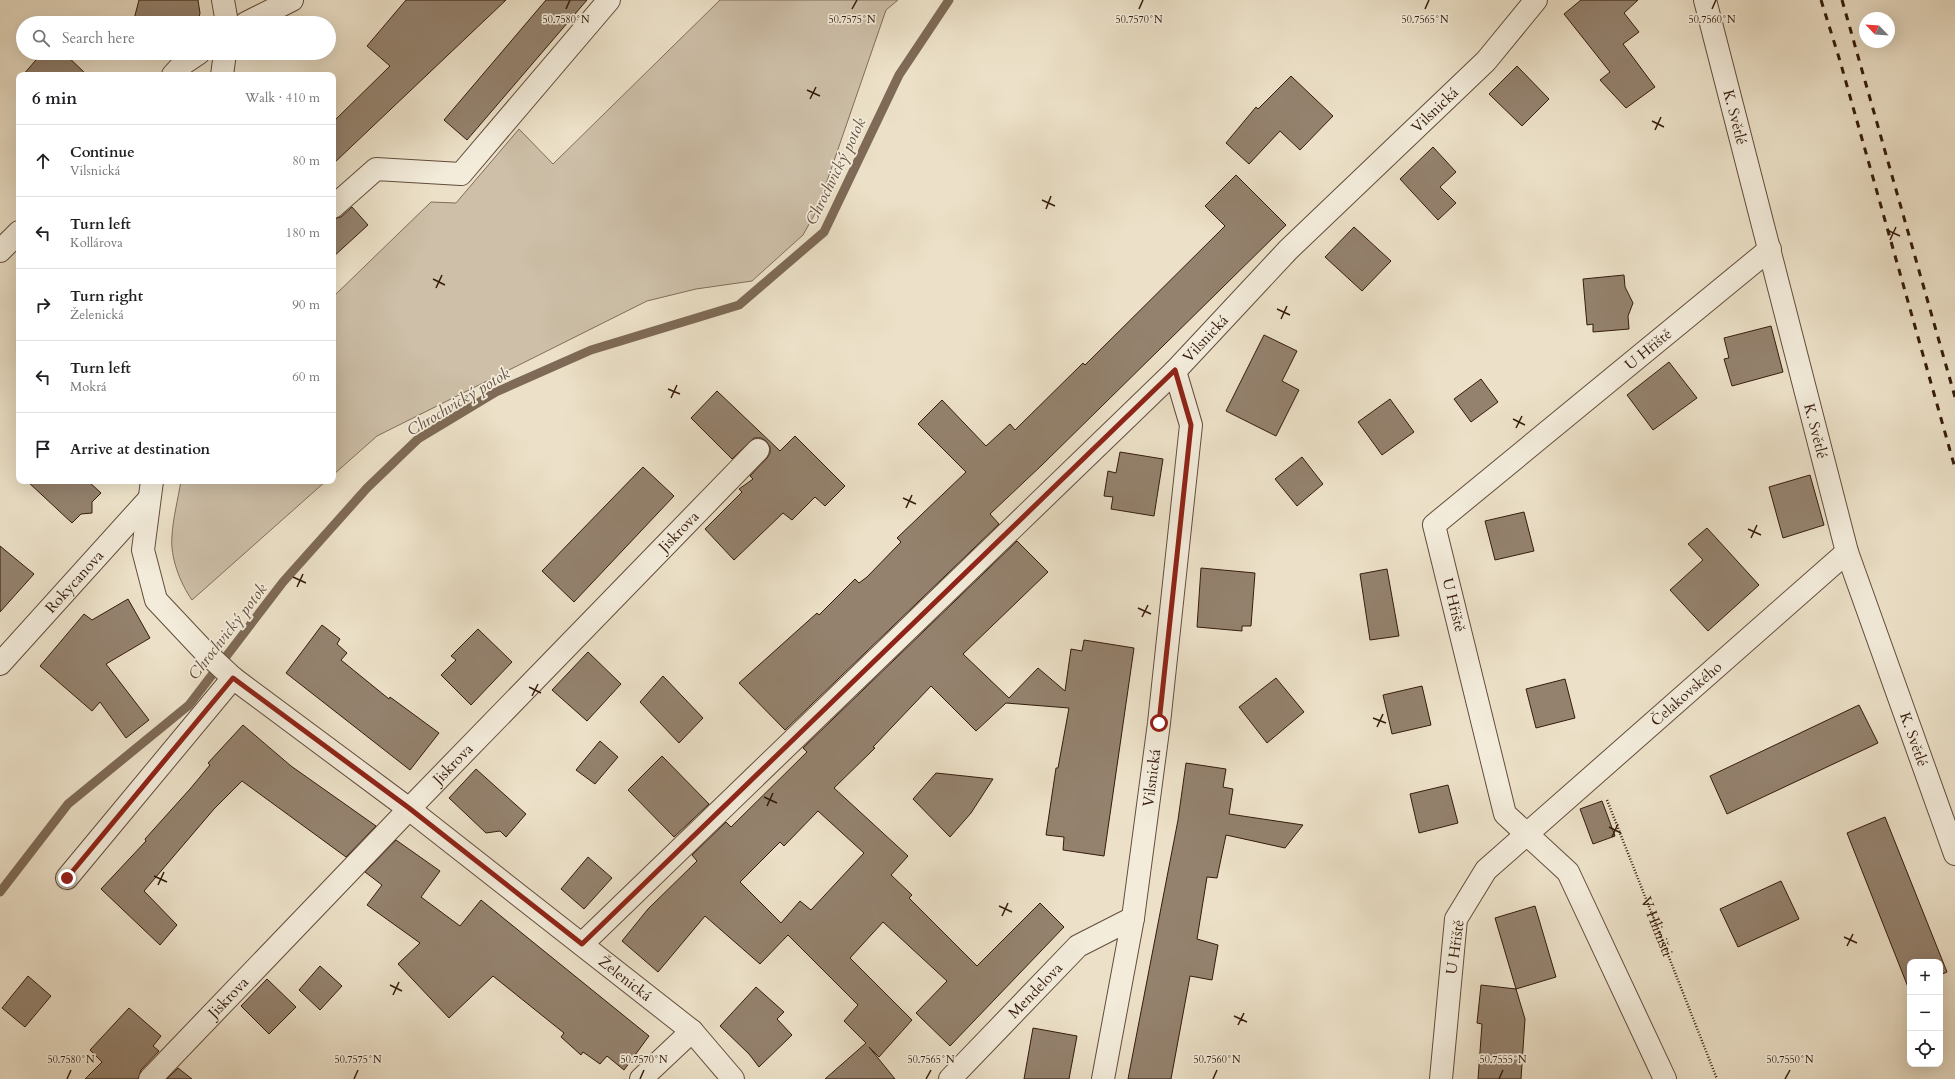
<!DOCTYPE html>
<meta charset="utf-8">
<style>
:root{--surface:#fff;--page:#f6f6f6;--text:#202124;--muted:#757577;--line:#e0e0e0}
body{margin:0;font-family:Cardo,serif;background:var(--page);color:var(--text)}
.controls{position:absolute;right:12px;bottom:12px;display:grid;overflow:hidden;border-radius:8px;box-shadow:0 4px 16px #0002}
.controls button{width:36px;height:36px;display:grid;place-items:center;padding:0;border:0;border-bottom:1px solid var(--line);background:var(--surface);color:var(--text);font:20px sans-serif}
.compass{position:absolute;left:1859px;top:12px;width:36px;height:36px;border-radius:50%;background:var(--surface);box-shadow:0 4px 16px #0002;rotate:295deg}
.stop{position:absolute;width:12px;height:12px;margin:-9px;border:3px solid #8f2418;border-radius:50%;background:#fff}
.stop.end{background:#8f2418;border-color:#fff;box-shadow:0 1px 4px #0008}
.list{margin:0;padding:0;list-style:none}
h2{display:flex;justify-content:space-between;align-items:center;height:52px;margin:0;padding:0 16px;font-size:17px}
h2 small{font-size:13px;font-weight:400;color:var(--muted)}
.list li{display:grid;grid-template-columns:26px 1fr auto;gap:12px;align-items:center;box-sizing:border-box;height:72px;padding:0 16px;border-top:1px solid var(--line)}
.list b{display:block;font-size:15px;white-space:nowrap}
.list p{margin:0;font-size:13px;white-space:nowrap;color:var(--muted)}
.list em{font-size:13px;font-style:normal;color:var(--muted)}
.icon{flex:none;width:22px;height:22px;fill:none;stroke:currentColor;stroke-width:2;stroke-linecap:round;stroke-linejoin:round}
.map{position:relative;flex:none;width:1955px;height:1079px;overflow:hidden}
.search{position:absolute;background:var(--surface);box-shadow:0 4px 16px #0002;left:16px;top:16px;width:320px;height:44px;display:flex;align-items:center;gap:10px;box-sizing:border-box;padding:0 14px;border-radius:22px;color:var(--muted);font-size:15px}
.panel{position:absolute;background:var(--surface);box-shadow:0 4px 16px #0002;left:16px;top:72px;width:320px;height:412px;border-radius:8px}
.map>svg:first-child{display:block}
.green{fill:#cdbfa8;stroke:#816d5a}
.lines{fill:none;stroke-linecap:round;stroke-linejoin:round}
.stream{stroke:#7e6a56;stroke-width:9}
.building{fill:#94826e;stroke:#351b0c;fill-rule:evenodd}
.minor-casing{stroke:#634c3b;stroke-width:24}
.path{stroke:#351b0c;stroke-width:2.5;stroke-dasharray:1 2;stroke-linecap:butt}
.minor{stroke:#f3ecdb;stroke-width:22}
.rail{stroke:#351b0c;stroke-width:3;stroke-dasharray:7 7;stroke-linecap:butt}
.route{stroke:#8f2418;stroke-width:5}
.ticks{fill:none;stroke:#351b0c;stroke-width:1.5}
.labels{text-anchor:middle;stroke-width:3.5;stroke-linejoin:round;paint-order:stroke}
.street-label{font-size:15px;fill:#351b0c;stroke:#f3ecdb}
.water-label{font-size:16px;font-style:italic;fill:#654f3e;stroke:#f3ecdb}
.ticks-label{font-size:10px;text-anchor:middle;fill:#351b0c;stroke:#f3ecdb;stroke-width:3.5;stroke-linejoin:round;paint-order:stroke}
</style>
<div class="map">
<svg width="1955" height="1079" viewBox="0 0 1955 1079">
<rect width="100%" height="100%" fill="#ece1c8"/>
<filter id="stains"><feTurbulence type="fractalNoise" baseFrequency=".005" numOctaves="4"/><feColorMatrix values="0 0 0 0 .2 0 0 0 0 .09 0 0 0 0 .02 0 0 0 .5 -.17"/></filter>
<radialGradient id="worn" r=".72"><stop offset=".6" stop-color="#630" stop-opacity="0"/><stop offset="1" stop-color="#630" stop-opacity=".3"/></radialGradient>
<!-- green -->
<path class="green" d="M 720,0 L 898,0 L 886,10 L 817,210 L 803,235 L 752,281 L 696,289 L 647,301 L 377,436 L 333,475 L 333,297 L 431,202 L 456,203 L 519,129 L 553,164 Z
M 181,481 L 326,481 L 192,600 C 180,583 170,557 172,536 C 173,518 178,499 181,481 Z"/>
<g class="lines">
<!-- stream -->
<path class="stream" d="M 0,892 L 68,804 L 189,705 L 283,582 L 367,488 L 418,439 L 496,392 L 591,350 L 739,305 L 824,232 L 899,75 L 949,0"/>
</g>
<!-- building -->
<path class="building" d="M 139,0 L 198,0 L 200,13 L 198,21 L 196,23 L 133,23 Z
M 406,0 L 506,0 L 333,164 L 333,122 L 390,66 L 367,46 Z
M 546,0 L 587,0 L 467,140 L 444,120 Z
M 1581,0 L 1638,0 L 1624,13 L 1639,32 L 1623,44 L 1655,87 L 1626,108 L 1600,80 L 1610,72 L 1564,14 Z
M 42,53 L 64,53 L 87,75 L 23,75 Z
M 1517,66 L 1549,99 L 1522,126 L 1489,94 Z
M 1291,76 L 1333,116 L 1300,150 L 1280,131 L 1249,164 L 1226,143 L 1256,107 L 1258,109 Z
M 1433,147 L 1456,172 L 1440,187 L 1456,203 L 1438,220 L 1400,179 Z
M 1236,175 L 1286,225 L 1042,465 L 990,514 L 999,524 L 785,730 L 739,683 L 817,613 L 819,615 L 855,579 L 859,583 L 867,577 L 901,542 L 897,538 L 966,472 L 918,424 L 942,400 L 986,446 L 1010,424 L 1015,430 L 1083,363 L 1085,365 L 1225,226 L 1205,206 Z
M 352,207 L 368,225 L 333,257 L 333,219 L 341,217 Z
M 1354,227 L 1391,261 L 1362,291 L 1325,257 Z
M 1624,275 L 1625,287 L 1633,303 L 1628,316 L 1629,329 L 1593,332 L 1593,324 L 1587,325 L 1583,279 Z
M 1771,326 L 1783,372 L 1732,386 L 1724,359 L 1729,358 L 1724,338 Z
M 1264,335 L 1297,351 L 1282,381 L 1299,390 L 1276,436 L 1226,411 Z
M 1669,362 L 1697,398 L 1653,430 L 1627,395 Z
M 1481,379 L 1498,402 L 1471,422 L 1454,399 Z
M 717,391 L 780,451 L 795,436 L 845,486 L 825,506 L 815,497 L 792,520 L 783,513 L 734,560 L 705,529 L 742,492 L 739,489 L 753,479 L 750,476 L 767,458 L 770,453 L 770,447 L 766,441 L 761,438 L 754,438 L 732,459 L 691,418 Z
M 1390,399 L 1414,432 L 1382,455 L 1358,422 Z
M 1120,452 L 1163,459 L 1154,516 L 1111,509 L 1113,497 L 1104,496 L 1108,471 L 1116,473 Z
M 1302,457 L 1323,484 L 1297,506 L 1275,479 Z
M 643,467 L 674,496 L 574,602 L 542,571 Z
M 1810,475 L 1824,525 L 1783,538 L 1769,487 Z
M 27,481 L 88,481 L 101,493 L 92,502 L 92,513 L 81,514 L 72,523 Z
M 1524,512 L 1534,551 L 1495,560 L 1485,521 Z
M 1707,528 L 1759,585 L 1708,631 L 1670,590 L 1703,560 L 1688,544 Z
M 1017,541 L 1048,572 L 963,654 L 1009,698 L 1038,668 L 1065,691 L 1071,649 L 1082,651 L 1084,640 L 1134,648 L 1104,856 L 1063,850 L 1064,837 L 1046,835 L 1056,768 L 1058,768 L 1069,708 L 1006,703 L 976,731 L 931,686 L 873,747 L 875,748 L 834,788 L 908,856 L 891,875 L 912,895 L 909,898 L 977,966 L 1040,903 L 1064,927 L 950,1046 L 916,1013 L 947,981 L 883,922 L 850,958 L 912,1020 L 879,1057 L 869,1047 L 895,1079 L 825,1079 L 866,1043 L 844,1021 L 858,1005 L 788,935 L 760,964 L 705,916 L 658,972 L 622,941 L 648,909 L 697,861 L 692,855 L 726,822 L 731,827 L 807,752 L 803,748 ZM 818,811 L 864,853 L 811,910 L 800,901 L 781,923 L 740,882 L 780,842 L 784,846 Z
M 0,546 L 34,574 L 0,612 Z
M 1201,568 L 1255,573 L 1251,626 L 1242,626 L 1242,631 L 1197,627 Z
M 1387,569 L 1399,636 L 1370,640 L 1360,574 Z
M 128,599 L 150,638 L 106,664 L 149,720 L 126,738 L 100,702 L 92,711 L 40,666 L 84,614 L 92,620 Z
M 322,625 L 340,639 L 337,644 L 347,653 L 341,660 L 389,699 L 390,697 L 439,733 L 410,770 L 286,673 Z
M 478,629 L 512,662 L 471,705 L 441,675 L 456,660 L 451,656 Z
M 588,652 L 621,684 L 587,721 L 552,690 Z
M 663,676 L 703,718 L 679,743 L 640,702 Z
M 1276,678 L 1304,712 L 1267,743 L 1239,707 Z
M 1565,679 L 1575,718 L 1536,728 L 1526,689 Z
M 1422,686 L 1431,725 L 1392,734 L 1383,695 Z
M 1859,705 L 1878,743 L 1727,814 L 1710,776 Z
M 243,725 L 291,766 L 376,826 L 346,857 L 242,781 L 214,809 L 144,891 L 177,925 L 160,945 L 101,889 L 146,841 L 145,839 L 190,789 L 210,765 L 208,763 Z
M 600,741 L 618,757 L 595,784 L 576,770 Z
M 662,756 L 709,804 L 674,837 L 628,790 Z
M 1186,763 L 1226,769 L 1223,787 L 1233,789 L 1229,814 L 1303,825 L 1285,848 L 1226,835 L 1217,878 L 1207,877 L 1197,939 L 1218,945 L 1212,980 L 1190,976 L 1171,1079 L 1128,1079 L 1178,820 Z
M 476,769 L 526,814 L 506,837 L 500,831 L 486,833 L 449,798 Z
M 936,773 L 993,779 L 971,813 L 950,837 L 913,799 Z
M 1448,785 L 1458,823 L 1419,833 L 1410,794 Z
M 1602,801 L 1615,836 L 1593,844 L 1580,809 Z
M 1885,817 L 1947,972 L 1940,975 L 1940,962 L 1910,962 L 1910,986 L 1908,987 L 1847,833 Z
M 396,840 L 440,871 L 421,897 L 460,926 L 481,900 L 649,1036 L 624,1070 L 607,1056 L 600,1064 L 583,1052 L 581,1055 L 561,1037 L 564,1033 L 493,976 L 449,1018 L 398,964 L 420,943 L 367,905 L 382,885 L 365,872 Z
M 588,857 L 612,878 L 584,909 L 561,889 Z
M 1781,881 L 1799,919 L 1738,947 L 1720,909 Z
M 1535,906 L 1556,977 L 1516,989 L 1495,918 Z
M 320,966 L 342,986 L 320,1010 L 299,990 Z
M 28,976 L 51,996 L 25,1027 L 2,1008 Z
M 267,979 L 296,1007 L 269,1034 L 241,1006 Z
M 1481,985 L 1516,989 L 1525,1019 L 1521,1079 L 1478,1079 L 1482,1024 L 1477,1023 Z
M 756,987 L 784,1012 L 777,1019 L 792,1035 L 759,1067 L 749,1054 L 720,1026 Z
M 129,1008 L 161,1036 L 153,1046 L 159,1051 L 141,1070 L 138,1079 L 85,1079 L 102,1062 L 90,1050 Z
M 1033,1028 L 1077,1036 L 1069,1079 L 1024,1079 Z
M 178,1068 L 192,1079 L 167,1079 Z"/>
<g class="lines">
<!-- minor casing -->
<g class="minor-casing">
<g id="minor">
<path d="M 223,0 L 227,23"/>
<path id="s2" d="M 1705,0 L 1847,552 L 1955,854"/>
<path d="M 246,23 L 292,0"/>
<path d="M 173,75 L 184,63 L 199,53"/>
<path d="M 222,75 L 225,53"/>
<path d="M 333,207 L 376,169 L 461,174 L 609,0"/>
<path d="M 0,251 L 19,232"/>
<path id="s3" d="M 152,481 L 143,550 L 156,600 L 203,650 L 233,678 L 409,809 L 692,1031 L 733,1079"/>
<path id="s4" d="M 0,664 L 149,499"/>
<path d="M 67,878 L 233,678"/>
<path d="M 582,944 L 1175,371"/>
<path id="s5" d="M 150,1079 L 409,809 L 758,450"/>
<path d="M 641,1079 L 692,1031"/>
<path id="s6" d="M 950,1079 L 1078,946 L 1133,918"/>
<path id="s7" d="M 1103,1079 L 1133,918 L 1159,723 L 1191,425 L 1175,371 L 1288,250 L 1486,61 L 1536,0"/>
<path id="s8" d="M 1441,1079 L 1456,919 L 1486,870 L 1847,552"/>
<path id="s9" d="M 1665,1079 L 1568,872 L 1505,814 L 1434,525 L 1770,249"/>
</g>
</g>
<!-- path -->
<path class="path" id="s1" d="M 1607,800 L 1717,1079"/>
<!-- minor -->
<use href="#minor" class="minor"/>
<!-- rail -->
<path class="rail" d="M 1821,0 L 1840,61 L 1955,468
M 1842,0 L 1955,397"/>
</g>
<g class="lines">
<!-- route -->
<path class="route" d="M 67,878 L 233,678 L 409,808 L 582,944 L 1175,370 L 1191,425 L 1159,723"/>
</g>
<!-- ticks -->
<path class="ticks" d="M 566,9 L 570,0M 852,9 L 857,0M 1139,9 L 1143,0M 1425,9 L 1429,0M 1712,9 L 1716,0M 807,90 L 820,96M 810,99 L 816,87M 1652,121 L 1664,127M 1655,130 L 1661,117M 1042,200 L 1055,206M 1046,209 L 1051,196M 1887,230 L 1900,236M 1890,240 L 1896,227M 433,279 L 445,285M 436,288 L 442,275M 1277,309 L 1290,315M 1281,319 L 1287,306M 668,389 L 680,394M 671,398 L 677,385M 1513,419 L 1525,425M 1516,428 L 1522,416M 903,498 L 916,504M 906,508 L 912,495M 1748,529 L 1761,535M 1751,538 L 1757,525M 293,577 L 306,583M 297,587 L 303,574M 1138,608 L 1151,614M 1142,617 L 1148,605M 529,687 L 541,693M 532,696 L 538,684M 1373,718 L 1386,723M 1377,727 L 1383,714M 764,797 L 777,803M 767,806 L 773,793M 1609,827 L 1621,833M 1612,837 L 1618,824M 154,876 L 167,882M 158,885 L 164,872M 999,906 L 1012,912M 1002,916 L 1008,903M 1844,937 L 1857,943M 1847,946 L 1853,934M 390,985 L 402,991M 393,995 L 399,982M 1234,1016 L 1247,1022M 1238,1025 L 1244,1013M 67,1079 L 71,1070M 354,1079 L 358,1070M 640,1079 L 644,1070M 926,1079 L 931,1070M 1213,1079 L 1217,1070M 1499,1079 L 1503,1070M 1785,1079 L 1790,1070"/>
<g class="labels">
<!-- street labels -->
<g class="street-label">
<text dy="5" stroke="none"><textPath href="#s7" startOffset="1085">Vilsnická</textPath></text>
<text dy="5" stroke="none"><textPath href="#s2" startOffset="121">K. Světlé</textPath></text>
<text dy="5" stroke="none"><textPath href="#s7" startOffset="761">Vilsnická</textPath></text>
<text dy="5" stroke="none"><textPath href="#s9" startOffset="889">U Hřiště</textPath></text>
<text dy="5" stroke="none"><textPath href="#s2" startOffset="445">K. Světlé</textPath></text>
<text dy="5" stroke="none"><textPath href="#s5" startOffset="761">Jiskrova</textPath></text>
<text dy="5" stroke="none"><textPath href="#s4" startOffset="111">Rokycanova</textPath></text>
<text transform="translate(1454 605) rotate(76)" y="5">U Hřiště</text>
<text dy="5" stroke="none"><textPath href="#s8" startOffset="485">Čelakovského</textPath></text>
<text dy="5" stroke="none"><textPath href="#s2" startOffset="769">K. Světlé</textPath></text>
<text dy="5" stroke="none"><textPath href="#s5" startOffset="437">Jiskrova</textPath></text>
<text dy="5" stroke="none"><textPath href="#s7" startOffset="305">Vilsnická</textPath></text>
<text dy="5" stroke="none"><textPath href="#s1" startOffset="136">V Hliništi</textPath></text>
<text transform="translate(1455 947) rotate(-82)" y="5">U Hřiště</text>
<text dy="5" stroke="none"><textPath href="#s3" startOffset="725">Želenická</textPath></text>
<text dy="5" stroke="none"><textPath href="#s6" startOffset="123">Mendelova</textPath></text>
<text dy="5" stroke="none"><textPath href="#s5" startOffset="113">Jiskrova</textPath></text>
</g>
<!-- water labels -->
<g class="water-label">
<text transform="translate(835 171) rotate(-64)" y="6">Chrochvický potok</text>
<text transform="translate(458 401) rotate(-31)" y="6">Chrochvický potok</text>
<text transform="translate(227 631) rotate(-52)" y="6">Chrochvický potok</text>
</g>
</g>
<g class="ticks-label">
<text x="566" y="23">50.7580°N</text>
<text x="852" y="23">50.7575°N</text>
<text x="1139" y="23">50.7570°N</text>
<text x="1425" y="23">50.7565°N</text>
<text x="1712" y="23">50.7560°N</text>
<text x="71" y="1063">50.7580°N</text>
<text x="358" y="1063">50.7575°N</text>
<text x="644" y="1063">50.7570°N</text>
<text x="931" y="1063">50.7565°N</text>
<text x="1217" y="1063">50.7560°N</text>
<text x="1503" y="1063">50.7555°N</text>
<text x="1790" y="1063">50.7550°N</text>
</g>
<rect width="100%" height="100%" filter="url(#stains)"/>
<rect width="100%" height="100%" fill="url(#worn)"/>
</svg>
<div class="controls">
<button>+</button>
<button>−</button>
<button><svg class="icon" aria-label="locate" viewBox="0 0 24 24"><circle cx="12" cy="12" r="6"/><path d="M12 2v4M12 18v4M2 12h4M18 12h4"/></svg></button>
</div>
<svg class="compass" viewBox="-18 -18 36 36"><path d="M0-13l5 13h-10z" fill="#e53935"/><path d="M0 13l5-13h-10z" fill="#757577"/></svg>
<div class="stop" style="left:1159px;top:723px"></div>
<div class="stop end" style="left:67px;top:878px"></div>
<div class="search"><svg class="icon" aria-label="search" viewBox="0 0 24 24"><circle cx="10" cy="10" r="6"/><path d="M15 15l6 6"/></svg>Search here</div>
<section class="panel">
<h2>6 min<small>Walk · 410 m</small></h2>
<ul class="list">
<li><svg class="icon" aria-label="ahead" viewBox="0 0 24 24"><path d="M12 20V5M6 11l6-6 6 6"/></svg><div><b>Continue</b><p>Vilsnická</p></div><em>80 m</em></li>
<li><svg class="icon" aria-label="left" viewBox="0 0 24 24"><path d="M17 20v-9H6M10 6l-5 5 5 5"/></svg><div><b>Turn left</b><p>Kollárova</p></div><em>180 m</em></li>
<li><svg class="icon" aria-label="right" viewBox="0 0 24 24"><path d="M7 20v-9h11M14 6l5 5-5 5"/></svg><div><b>Turn right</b><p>Želenická</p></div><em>90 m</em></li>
<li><svg class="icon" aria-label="left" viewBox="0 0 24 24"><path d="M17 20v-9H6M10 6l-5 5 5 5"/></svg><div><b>Turn left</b><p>Mokrá</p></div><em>60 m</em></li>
<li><svg class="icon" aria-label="arrive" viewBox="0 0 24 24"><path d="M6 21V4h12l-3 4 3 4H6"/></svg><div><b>Arrive at destination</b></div></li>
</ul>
</section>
</div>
